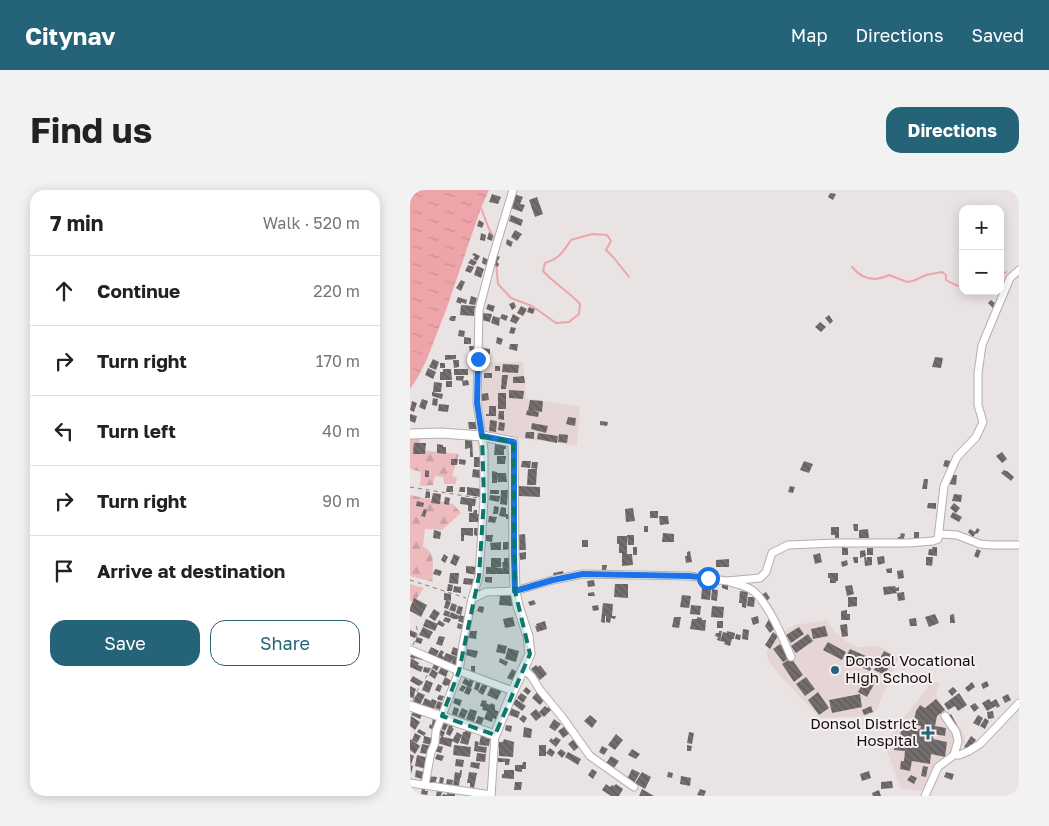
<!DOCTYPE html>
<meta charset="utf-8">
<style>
:root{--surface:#fff;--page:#f2f2f2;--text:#222;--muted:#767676;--line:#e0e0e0;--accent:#246378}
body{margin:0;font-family:"Golos Text",sans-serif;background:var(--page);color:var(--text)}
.controls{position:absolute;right:15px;top:15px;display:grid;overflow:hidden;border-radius:10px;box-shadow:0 2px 12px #0003}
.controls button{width:45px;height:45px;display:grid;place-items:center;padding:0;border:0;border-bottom:1px solid var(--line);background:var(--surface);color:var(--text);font:25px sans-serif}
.stop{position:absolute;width:15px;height:15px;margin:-11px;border:4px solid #1a73e8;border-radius:50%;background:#fff}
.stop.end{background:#1a73e8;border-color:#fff;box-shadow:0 1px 5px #0008}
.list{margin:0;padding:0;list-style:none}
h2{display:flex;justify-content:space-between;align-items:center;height:65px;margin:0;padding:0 20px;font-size:21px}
h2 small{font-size:16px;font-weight:400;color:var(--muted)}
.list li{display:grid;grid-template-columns:32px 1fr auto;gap:15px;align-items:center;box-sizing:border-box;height:70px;padding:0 20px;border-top:1px solid var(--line)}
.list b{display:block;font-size:19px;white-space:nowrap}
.list em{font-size:16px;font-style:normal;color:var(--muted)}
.actions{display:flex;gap:10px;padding:15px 20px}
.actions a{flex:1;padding:11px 0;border:1px solid var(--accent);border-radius:15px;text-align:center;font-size:18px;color:var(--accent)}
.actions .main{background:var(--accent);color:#fff}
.icon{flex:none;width:28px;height:28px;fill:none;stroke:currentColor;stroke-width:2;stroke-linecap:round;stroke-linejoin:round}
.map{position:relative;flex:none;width:609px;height:606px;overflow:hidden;border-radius:15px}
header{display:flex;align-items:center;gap:30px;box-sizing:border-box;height:70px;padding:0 25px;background:var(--accent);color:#fff}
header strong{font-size:24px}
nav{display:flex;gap:28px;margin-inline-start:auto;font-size:18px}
.intro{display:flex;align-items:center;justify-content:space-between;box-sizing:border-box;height:120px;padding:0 30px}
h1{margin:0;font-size:35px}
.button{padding:12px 22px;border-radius:15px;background:var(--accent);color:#fff;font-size:18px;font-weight:700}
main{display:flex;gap:30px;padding:0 30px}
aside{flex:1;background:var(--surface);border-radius:15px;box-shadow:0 2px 12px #0003}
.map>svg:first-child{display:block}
.built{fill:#e6d5d6}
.forest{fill:url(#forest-firs)}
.water{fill:url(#water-ripples)}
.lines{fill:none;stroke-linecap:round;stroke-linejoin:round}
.stream{stroke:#eea5aa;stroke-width:2}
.building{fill:url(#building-back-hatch)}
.minor-casing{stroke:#b4adad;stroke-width:9}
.major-casing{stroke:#b4adad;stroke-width:11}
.path{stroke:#827d7d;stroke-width:1;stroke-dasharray:4 4;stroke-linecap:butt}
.minor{stroke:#fff;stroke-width:7}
.major{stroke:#fff;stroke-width:9}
.route{stroke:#1a73e8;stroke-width:6}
.marked{fill:#0f766e;fill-opacity:0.2;stroke:#0f766e;stroke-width:4;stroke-dasharray:10 6;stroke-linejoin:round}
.poi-dot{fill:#246378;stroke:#f8f0f0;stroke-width:2}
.labels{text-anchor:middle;stroke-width:4;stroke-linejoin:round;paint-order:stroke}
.poi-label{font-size:15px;fill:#100d0e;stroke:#f8f0f0;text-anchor:start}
</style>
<header>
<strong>Citynav</strong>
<nav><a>Map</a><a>Directions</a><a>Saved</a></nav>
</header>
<div class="intro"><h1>Find us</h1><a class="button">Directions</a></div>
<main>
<aside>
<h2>7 min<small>Walk · 520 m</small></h2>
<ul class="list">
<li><svg class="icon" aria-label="ahead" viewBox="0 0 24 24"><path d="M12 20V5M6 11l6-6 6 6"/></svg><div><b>Continue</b></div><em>220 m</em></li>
<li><svg class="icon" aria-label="right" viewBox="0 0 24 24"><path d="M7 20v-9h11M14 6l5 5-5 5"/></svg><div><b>Turn right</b></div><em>170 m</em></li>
<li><svg class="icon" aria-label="left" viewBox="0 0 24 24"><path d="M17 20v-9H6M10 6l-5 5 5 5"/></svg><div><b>Turn left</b></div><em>40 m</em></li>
<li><svg class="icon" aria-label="right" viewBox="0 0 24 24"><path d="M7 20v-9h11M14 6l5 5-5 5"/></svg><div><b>Turn right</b></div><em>90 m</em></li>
<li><svg class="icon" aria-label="arrive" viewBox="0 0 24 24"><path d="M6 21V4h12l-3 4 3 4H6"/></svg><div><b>Arrive at destination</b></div></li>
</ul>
<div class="actions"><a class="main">Save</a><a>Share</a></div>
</aside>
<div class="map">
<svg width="609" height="606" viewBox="0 0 609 606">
<defs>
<pattern id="forest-firs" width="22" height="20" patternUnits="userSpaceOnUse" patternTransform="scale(1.25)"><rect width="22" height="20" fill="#edbbbe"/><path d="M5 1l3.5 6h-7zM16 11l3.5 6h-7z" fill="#caa0a2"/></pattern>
<pattern id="water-ripples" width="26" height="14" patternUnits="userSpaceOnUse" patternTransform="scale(1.25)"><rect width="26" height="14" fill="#eea5aa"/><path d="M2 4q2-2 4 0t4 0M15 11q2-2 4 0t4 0" fill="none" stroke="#cb8d91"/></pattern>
<pattern id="building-back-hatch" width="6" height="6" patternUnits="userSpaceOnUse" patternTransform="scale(1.25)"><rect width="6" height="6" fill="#746d6e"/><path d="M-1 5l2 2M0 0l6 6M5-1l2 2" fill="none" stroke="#5e5859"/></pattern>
</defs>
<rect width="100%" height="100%" fill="#eae3e3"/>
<!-- built -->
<path class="built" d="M 113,172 L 116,208 L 170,217 L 167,256 L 73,243 L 70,208 L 70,173 Z
M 417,430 L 424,441 L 436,451 L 447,457 L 469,456 L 489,467 L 466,521 L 457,526 L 410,528 L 372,488 L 359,472 L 356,462 L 374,441 L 385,435 Z
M 522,491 L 529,493 L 526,506 L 551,539 L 555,547 L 555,554 L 530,570 L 524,576 L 512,601 L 491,599 L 476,559 L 478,549 Z"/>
<!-- forest -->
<path class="forest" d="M 0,248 L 10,249 L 9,260 L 49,264 L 42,286 L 47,288 L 45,294 L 34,294 L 33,287 L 25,286 L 23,295 L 10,296 L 11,282 L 0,279 Z
M 0,305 L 43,314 L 51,323 L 32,340 L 15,339 L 13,356 C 28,365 21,377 23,392 L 0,386 Z
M 0,394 L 14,398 L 5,411 L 0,411 Z"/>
<!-- water -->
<path class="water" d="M 0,0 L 79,0 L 71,18 L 36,120 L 17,169 L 8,187 L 0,199 Z"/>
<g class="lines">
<!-- stream -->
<path class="stream" d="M 71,18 L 79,39 L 85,49
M 86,73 L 88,94 L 101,108 L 122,116 L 146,133 L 159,132 L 169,124 L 170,114 C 158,101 145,94 133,81 L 135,73 C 150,68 153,62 161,50 L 182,44 L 197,45 L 201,51 L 196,60 L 204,68 L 219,87
M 442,77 C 452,89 465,92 479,85 L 497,92 L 503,91 L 516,85 L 532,82 L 536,85 L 536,90 C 541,93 546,96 553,97
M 590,86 L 596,82"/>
</g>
<!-- building -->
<path class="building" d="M 420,3 L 426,4 L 423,10 L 418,7 Z
M 82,4 L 91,7 L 88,14 L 79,12 Z
M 104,4 L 113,7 L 110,14 L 115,15 L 112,22 L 101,18 Z
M 127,7 L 133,24 L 125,27 L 119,10 Z
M 101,25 L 113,30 L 111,36 L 99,31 Z
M 69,30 L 74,33 L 72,38 L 67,36 Z
M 105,40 L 112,44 L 107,51 L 101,47 Z
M 79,42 L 83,46 L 82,51 L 77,49 Z
M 71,43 L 76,45 L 75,51 L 70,50 Z
M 97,49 L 103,52 L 101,57 L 96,54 Z
M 64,63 L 70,66 L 67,71 L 63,69 L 65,66 L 62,65 Z
M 85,65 L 90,67 L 87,72 L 89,74 L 88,77 L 82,74 Z
M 73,67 L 80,71 L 78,76 L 72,73 Z
M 61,69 L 67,72 L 64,76 L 58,73 Z
M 58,75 L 64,77 L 61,83 L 55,81 Z
M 67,76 L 74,79 L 71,88 L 64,85 Z
M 51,90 L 55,92 L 51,101 L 46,98 Z
M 61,106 L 67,108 L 65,115 L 59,114 Z
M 48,107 L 57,110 L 56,114 L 51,112 L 51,114 L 46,112 Z
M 581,110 L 586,114 L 583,118 L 578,113 Z
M 104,112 L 106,117 L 102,120 L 99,114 Z
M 78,114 L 85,116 L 83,122 L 76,119 Z
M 51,115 L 65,116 L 64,126 L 50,125 Z
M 111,116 L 117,119 L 113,126 L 107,123 Z
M 119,117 L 125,119 L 123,124 L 117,122 Z
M 73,123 L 82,124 L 80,132 L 71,130 Z
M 92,124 L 98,126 L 96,131 L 90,128 Z
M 103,124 L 110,128 L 106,134 L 100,131 Z
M 419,125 L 423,131 L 420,134 L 415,128 Z
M 41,126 L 46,126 L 45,131 L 41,131 L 39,129 Z
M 83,126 L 90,128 L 89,136 L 81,133 Z
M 410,132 L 416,137 L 411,142 L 405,137 Z
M 101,137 L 106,138 L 104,144 L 99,143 Z
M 49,140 L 55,141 L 54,147 L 48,146 Z
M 54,147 L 61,148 L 61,154 L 54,154 Z
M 87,147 L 93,149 L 91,155 L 86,153 Z
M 100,154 L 108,154 L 107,161 L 99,159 Z
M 59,156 L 66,156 L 67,165 L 63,165 L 63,162 L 60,162 Z
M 72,158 L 80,159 L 80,164 L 72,164 Z
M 35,165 L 46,165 L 46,169 L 35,170 Z
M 66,165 L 67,173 L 58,173 L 57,166 Z
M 525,167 L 533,168 L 531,178 L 522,177 Z
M 23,169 L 29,172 L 26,180 L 19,177 Z
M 43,170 L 49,170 L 49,177 L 44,178 Z
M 30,173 L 35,173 L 35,178 L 30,178 Z
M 93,174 L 109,175 L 108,183 L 92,182 Z
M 85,176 L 90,176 L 90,181 L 85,181 Z
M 18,178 L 26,182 L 23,189 L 15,185 Z
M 33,179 L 41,179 L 42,190 L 30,190 L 30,182 L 33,182 Z
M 44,179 L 58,179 L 58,185 L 44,185 Z
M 74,183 L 82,183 L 82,188 L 74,188 Z
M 92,185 L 98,185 L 96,199 L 91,199 Z
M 46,186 L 54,186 L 53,191 L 46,190 Z
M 114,186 L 115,193 L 103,193 L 103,187 Z
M 58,190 L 59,195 L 53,196 L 52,191 Z
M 36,191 L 42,191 L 42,197 L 36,197 Z
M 24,192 L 32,193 L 31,202 L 23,202 Z
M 99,200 L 114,201 L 113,209 L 99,208 Z
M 22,202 L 33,204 L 32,209 L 22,206 Z
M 78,203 L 79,210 L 72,211 L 71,204 Z
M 88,203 L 96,203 L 96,219 L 88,219 Z
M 23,208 L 28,209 L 27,216 L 22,215 Z
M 12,209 L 18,211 L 15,220 L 9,217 Z
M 120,210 L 133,211 L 132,222 L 121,220 L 129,222 L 128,227 L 116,225 L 117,220 L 118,221 Z
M 2,211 L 7,213 L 4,222 L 0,220 Z
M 29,214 L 39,215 L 38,222 L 28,221 Z
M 79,216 L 86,216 L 86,226 L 76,226 L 76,224 L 79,224 Z
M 89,221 L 94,221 L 94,230 L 88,229 Z
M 0,224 L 7,226 L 5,233 L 0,231 Z
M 158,227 L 166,228 L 165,236 L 156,234 Z
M 80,230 L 87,231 L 86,242 L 79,241 Z
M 190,231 L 198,232 L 197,236 L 190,235 Z
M 58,232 L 68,232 L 68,239 L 59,239 Z
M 89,232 L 95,233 L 94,241 L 88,240 Z
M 122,233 L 138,236 L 136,243 L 121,239 Z
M 116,242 L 124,242 L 124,249 L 115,248 Z
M 128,243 L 148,246 L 147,253 L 127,249 Z
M 149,244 L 158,245 L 157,253 L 148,252 Z
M 62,249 L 63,267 L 60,267 L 60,258 L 55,259 L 55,250 Z
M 4,253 L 16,253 L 15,264 L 3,264 Z
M 27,254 L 33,255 L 33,257 L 36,257 L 36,264 L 27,263 Z
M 85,254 L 96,254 L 96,259 L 94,259 L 94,265 L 84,265 Z
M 592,262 L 597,269 L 592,273 L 586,266 Z
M 87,266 L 96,266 L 95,274 L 87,274 Z
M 64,267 L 73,267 L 73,277 L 64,277 Z
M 41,269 L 48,269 L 47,275 L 41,275 Z
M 49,269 L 56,270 L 55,275 L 49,274 Z
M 535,270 L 541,271 L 539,278 L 533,276 Z
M 112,271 L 121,271 L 120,278 L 111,277 Z
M 394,271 L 403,274 L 399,283 L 390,280 Z
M 122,272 L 128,272 L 127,279 L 121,278 Z
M 63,279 L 70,280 L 70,288 L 62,287 Z
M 118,279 L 127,279 L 126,295 L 117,295 Z
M 15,280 L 19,281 L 19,287 L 15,287 Z
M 594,280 L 596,281 L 597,281 L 604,287 L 601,291 L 591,283 Z
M 82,281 L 87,282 L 87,283 L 96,283 L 97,292 L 88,292 L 88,287 L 87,293 L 82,293 Z
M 540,285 L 547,285 L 546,295 L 539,294 Z
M 514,289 L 518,289 L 517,299 L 512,299 Z
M 37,296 L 43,296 L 43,302 L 36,302 Z
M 109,296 L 130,297 L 130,307 L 109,306 Z
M 380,296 L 385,297 L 383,303 L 378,302 Z
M 50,297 L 55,297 L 55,302 L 49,302 Z
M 57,297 L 72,299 L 71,307 L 57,305 Z
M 80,300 L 89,300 L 89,304 L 80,304 Z
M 91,300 L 98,300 L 97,315 L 90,314 Z
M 16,301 L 20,302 L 20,308 L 15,308 Z
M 23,303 L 31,304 L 30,314 L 21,313 Z
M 544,304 L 552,305 L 551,312 L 542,311 Z
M 80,305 L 90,306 L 89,312 L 79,310 Z
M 35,307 L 40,308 L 39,315 L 34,314 Z
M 51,307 L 66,309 L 65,316 L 62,316 L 62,322 L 58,321 L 58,315 L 50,314 Z
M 7,311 L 14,313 L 13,317 L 6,316 Z
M 518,313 L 526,313 L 526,319 L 517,318 Z
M 544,313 L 550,318 L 546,323 L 540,318 Z
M 84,316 L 89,317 L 88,324 L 83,324 Z
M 91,317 L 96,318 L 96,324 L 101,324 L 101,329 L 96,329 L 96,327 L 89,326 Z
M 223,318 L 225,331 L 216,332 L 215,319 Z
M 14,319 L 17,320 L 15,327 L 11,326 Z
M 64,320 L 67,320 L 67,324 L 71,324 L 71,332 L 59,332 L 59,323 L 63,323 Z
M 240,321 L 248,321 L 248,328 L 240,328 Z
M 543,322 L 552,327 L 549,332 L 540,327 Z
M 79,326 L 87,327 L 85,333 L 78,332 Z
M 249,326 L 258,326 L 259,334 L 250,335 Z
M 443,334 L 448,334 L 448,341 L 444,341 Z
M 234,336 L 238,336 L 238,342 L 234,342 Z
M 421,337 L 429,337 L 429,348 L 425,348 L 425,345 L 421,345 Z
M 51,338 L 63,338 L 63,346 L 54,345 L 54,351 L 51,351 Z
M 64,338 L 70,338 L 70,347 L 64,345 Z
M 567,338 L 570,340 L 567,344 L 566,343 L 563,347 L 558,342 L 560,339 L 565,342 Z
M 458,339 L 459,348 L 449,348 L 449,340 Z
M 24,340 L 31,342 L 30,349 L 23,348 Z
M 504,342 L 509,342 L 509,349 L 504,349 Z
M 253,343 L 264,344 L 264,352 L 252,352 Z
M 491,343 L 495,344 L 493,352 L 487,351 L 488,347 L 490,347 Z
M 115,344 L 116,360 L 108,360 L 107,345 Z
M 76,345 L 83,345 L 82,352 L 76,351 Z
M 217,345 L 224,345 L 224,355 L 218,355 Z
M 207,346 L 217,346 L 217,364 L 222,364 L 223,375 L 212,376 L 212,363 L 209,363 L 209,354 L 207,354 Z
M 172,350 L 178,350 L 178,357 L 172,357 Z
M 91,352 L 91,360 L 81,360 L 80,353 Z
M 93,352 L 99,352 L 100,359 L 93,360 Z
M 223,357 L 227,357 L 227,365 L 223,365 Z
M 432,357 L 438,358 L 438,365 L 432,365 Z
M 522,357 L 527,357 L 527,366 L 518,365 L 519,359 L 523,359 Z
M 457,358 L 463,358 L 463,365 L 457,365 Z
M 567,359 L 571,361 L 568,368 L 564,366 Z
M 455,360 L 456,366 L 450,368 L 450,361 Z
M 280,361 L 282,372 L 276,373 L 275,366 L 277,366 L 277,362 Z
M 116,362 L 116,369 L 110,370 L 109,363 Z
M 410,363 L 412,372 L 405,374 L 403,365 Z
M 34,364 L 38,367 L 35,373 L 31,370 Z
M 44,364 L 50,367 L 46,376 L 40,373 Z
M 474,366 L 475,373 L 468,375 L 467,367 Z
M 443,367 L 448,367 L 448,373 L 444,373 Z
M 454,367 L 456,367 L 457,371 L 457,367 L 462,367 L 462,375 L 455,376 Z
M 516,367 L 523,367 L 522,376 L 516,375 Z
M 81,368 L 91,368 L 91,377 L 84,377 L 92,378 L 93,380 L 92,372 L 94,372 L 94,368 L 99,368 L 99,384 L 76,384 L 76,377 L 81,377 Z
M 319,369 L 319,377 L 306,377 L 306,370 Z
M 437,370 L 438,375 L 432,377 L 431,372 Z
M 192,375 L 197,375 L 196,381 L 192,381 Z
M 56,376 L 68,377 L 67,385 L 56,383 Z
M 482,378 L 482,383 L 477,383 L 476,379 Z
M 25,379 L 32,381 L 30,386 L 23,384 Z
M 493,380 L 494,388 L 488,389 L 487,381 Z
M 153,381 L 154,386 L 145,388 L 143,383 Z
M 40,383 L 49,383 L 48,394 L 39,393 Z
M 418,383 L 428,383 L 428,391 L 426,391 L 426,393 L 420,393 L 420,388 L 418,388 Z
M 75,387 L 82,387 L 82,393 L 75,392 Z
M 54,388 L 64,389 L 63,395 L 53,394 Z
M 184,390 L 185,396 L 178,397 L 177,391 Z
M 38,394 L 43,395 L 42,401 L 37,401 Z
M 205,394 L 218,394 L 218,408 L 204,407 Z
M 312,394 L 318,395 L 318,400 L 312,398 Z
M 442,395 L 444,404 L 437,406 L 435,396 Z
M 44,396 L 51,397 L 51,403 L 43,402 Z
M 485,396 L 486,398 L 489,397 L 489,401 L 486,401 L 487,403 L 474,405 L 473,397 Z
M 292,398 L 301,399 L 300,410 L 291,409 Z
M 302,399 L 308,400 L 307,411 L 301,410 Z
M 330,401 L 338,402 L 336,418 L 332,417 L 332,413 L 329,413 Z
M 184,402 L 185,406 L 178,406 L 178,403 Z
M 356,402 L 360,408 L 355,412 L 351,405 Z
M 494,402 L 495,410 L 488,411 L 487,403 Z
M 34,403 L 41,404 L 41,411 L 34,410 Z
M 90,405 L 104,406 L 103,416 L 89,415 Z
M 272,405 L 281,406 L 279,418 L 270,417 Z
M 338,407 L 345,407 L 344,417 L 337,416 Z
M 438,407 L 447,407 L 447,416 L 438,417 Z
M 4,408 L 17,415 L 11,427 L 0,421 L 0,418 Z
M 36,410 L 41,412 L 38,419 L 34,418 Z
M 124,410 L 126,414 L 120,416 L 118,412 Z
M 42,413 L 47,415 L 45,422 L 39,420 Z
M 193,413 L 203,414 L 202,426 L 206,426 L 205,429 L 201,428 L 200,433 L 196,432 L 196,426 L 195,426 L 195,433 L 191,432 Z
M 188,415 L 189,420 L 183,421 L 182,416 Z
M 281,415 L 291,416 L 290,425 L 280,424 Z
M 48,416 L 53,417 L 51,425 L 46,423 Z
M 69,416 L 74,417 L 73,423 L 67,421 Z
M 302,416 L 314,417 L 313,428 L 301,427 Z
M 24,419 L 30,423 L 25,431 L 19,427 Z
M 35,420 L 40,422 L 39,427 L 33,425 Z
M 437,420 L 437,424 L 440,424 L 440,430 L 431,430 L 431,421 Z
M 41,422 L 50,426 L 50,425 L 56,427 L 53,433 L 48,431 L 49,429 L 44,429 L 39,427 Z
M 525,424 L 529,433 L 519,437 L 515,427 Z
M 544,424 L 545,433 L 540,433 L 540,425 Z
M 348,426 L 349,433 L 343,435 L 341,428 Z
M 35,427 L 41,429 L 39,433 L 33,431 Z
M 103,427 L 105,436 L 95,438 L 93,429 Z
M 264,427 L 271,427 L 269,438 L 262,437 Z
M 287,427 L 292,428 L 292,430 L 296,430 L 295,441 L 280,439 L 282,429 L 287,429 Z
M 506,428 L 507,436 L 500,436 L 499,429 Z
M 16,429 L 28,434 L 25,441 L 13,436 Z
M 359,429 L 364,439 L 360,443 L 355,436 Z
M 29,430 L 35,434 L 33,437 L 27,434 Z
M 135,431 L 137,439 L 127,442 L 125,436 L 127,436 L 126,434 Z
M 307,431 L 313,431 L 313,438 L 307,438 Z
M 48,433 L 56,436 L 54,440 L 47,438 Z
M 437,434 L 438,446 L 432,447 L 430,435 Z
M 415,436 L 418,446 L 403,449 L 401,439 Z
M 13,437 L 23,442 L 19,449 L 9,445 Z
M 389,437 L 394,444 L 381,453 L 376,445 Z
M 333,439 L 339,440 L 338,450 L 332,449 Z
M 0,440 L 7,443 L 5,448 L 0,446 Z
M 59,441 L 67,441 L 66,449 L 59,448 Z
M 309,441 L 312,441 L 310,451 L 307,450 L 308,447 L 305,446 L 306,443 L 309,443 Z
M 317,441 L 325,443 L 324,449 L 322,449 L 320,456 L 314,454 L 315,452 L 310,451 L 313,442 L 317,443 Z
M 363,442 L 368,446 L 360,459 L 355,455 Z
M 326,444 L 331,445 L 330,450 L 325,449 Z
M 398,444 L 403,451 L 386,463 L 381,456 Z
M 29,446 L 35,447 L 32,456 L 26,454 Z
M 7,447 L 13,449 L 11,454 L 5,452 Z
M 418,452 L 436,462 L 432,470 L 413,460 Z
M 88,454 L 97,456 L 95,464 L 86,462 Z
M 370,454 L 380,468 L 373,472 L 363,459 Z
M 21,457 L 29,461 L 25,469 L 17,465 Z
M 43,457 L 51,460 L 49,467 L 41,464 Z
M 98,458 L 109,461 L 106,472 L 95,469 Z
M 57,459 L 68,461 L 66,468 L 56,465 Z
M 440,459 L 465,470 L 460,481 L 435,469 Z
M 31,460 L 34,462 L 32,466 L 34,467 L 31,471 L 26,468 Z
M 474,461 L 484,466 L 475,485 L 464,480 Z
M 3,462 L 7,464 L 5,468 L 8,464 L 13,467 L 12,470 L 5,468 L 5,469 L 0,467 Z
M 36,463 L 50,468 L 48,478 L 41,476 L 43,468 L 40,475 L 32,471 Z
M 1,468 L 9,473 L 8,475 L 13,477 L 11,482 L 0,477 Z
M 90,468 L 98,472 L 96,476 L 89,472 Z
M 381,468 L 393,485 L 384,492 L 372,474 Z
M 25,472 L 30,474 L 27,481 L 22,478 Z
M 126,475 L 128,477 L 130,475 L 137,484 L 130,490 L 121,479 Z
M 32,476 L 39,479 L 36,487 L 28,483 Z
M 61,476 L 65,476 L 65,483 L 61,483 Z
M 14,477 L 20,478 L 19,483 L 13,482 Z
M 22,479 L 28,483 L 25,489 L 19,485 Z
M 102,479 L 109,483 L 105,491 L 97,488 Z
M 458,484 L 467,489 L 457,507 L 448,502 Z
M 3,486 L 13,492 L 9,496 L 0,491 Z
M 35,487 L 42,491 L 40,496 L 37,495 L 36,496 L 32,494 Z
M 396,487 L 405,499 L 395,506 L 386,494 Z
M 55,488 L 59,491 L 60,488 L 64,490 L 61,498 L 57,496 L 58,494 L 57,496 L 52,493 Z
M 16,490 L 23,493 L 19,503 L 12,500 Z
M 67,490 L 71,492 L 68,501 L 64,499 Z
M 577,491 L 579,496 L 573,499 L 571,494 Z
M 562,492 L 565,497 L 558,502 L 555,498 Z
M 73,493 L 78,495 L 73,505 L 68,502 Z
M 28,494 L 32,496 L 30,502 L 25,500 Z
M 52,495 L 56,497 L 53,502 L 49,500 Z
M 82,495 L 92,500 L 87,510 L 77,505 Z
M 0,496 L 6,499 L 3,508 L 0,507 Z
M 57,496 L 62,499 L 59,505 L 54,503 Z
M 116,497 L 121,501 L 118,505 L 113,501 Z
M 543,497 L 547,501 L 542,506 L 538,501 Z
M 128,501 L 136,508 L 130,515 L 122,508 Z
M 8,502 L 15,505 L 10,515 L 3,511 Z
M 408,502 L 419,518 L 409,525 L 398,510 Z
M 111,503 L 117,507 L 113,513 L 107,508 Z
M 549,503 L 557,515 L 548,521 L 545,516 L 538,520 L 534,514 Z
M 450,504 L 452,517 L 422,523 L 419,510 Z
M 598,504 L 601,510 L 595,513 L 592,507 Z
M 29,505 L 34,506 L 32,511 L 27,509 Z
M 15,508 L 21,511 L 22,509 L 27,511 L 24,519 L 12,515 Z
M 45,508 L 52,510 L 50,516 L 43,513 Z
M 106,509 L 116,516 L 112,521 L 103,514 Z
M 526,509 L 535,520 L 527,526 L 525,536 L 536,538 L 535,546 L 524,544 L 523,549 L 537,552 L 535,567 L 521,564 L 520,574 L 502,571 L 500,581 L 490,579 L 491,571 L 494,571 L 495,561 L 484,560 L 486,551 L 489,551 L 492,536 L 510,539 L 511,536 L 503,534 L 506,521 L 510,515 L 515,518 Z
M 579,509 L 581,512 L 586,509 L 590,516 L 587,518 L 586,516 L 577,521 L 572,513 Z
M 72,510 L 77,511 L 76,513 L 80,515 L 81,513 L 85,515 L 85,520 L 90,522 L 87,530 L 83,528 L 82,532 L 74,529 L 77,521 L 72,520 L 73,517 L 70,516 Z
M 28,511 L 35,514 L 33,521 L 25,518 Z
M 565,513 L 569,518 L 564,522 L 560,516 Z
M 135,516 L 137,518 L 139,517 L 142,519 L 134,527 L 129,522 Z
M 461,516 L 463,522 L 454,525 L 452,520 Z
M 44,517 L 49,519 L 47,526 L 42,524 Z
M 52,518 L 58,521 L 54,529 L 48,526 Z
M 101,518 L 110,522 L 108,528 L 99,525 Z
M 5,519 L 13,523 L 10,529 L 1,525 Z
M 60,519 L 67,521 L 64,532 L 56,529 Z
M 126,519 L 132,526 L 126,531 L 120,524 Z
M 583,521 L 584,528 L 578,529 L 577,522 Z
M 541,524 L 547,535 L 545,536 L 538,526 Z
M 113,525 L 117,528 L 114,533 L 109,529 Z
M 180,525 L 187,531 L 182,538 L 174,531 Z
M 568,525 L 573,528 L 569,536 L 563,533 Z
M 1,526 L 10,532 L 5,540 L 0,536 Z
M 68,526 L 74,528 L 71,536 L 65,534 Z
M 23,527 L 30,530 L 25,540 L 19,538 L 20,534 L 22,535 Z
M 575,528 L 579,531 L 575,539 L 570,536 Z
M 144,529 L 151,534 L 145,541 L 139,537 Z
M 32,530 L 39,533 L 35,541 L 28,537 Z
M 39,535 L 43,536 L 42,538 L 44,539 L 40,546 L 36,544 Z
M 96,535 L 102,536 L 101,542 L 95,540 Z
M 155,536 L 160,543 L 153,548 L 148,541 Z
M 114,537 L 122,539 L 121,548 L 113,547 Z
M 9,539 L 16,543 L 14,546 L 7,542 Z
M 29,539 L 35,542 L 33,547 L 43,549 L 47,542 L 52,545 L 48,554 L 42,551 L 41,557 L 27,553 L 28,548 L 30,549 L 31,546 L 27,544 Z
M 56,539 L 62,541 L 58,555 L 50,553 L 53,542 L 55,542 Z
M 279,542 L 284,543 L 282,554 L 277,553 Z
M 5,543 L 11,546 L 7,553 L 2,550 Z
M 206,544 L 213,550 L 205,560 L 198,555 Z
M 71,545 L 75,546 L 75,548 L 80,549 L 79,556 L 69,555 Z
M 14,546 L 22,548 L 21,555 L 13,553 Z
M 561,546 L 566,550 L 559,560 L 554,557 Z
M 146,547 L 151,550 L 146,557 L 139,551 L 141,548 L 143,550 Z
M 0,549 L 10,556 L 5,564 L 0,560 Z
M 94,549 L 104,552 L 103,567 L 89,566 L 89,557 L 87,557 L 88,552 L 93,552 Z
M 164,549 L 170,556 L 164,561 L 158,554 Z
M 65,551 L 69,552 L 68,556 L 77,557 L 76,563 L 64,561 Z
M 12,554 L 21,556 L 19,564 L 10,563 Z
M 26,555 L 33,557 L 31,563 L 24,561 Z
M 44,555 L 61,557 L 60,567 L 43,565 Z
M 129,555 L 136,555 L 136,566 L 129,566 Z
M 277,555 L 282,556 L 281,561 L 277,561 Z
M 192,556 L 198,559 L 194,565 L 189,562 Z
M 140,558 L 145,562 L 142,567 L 136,563 Z
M 151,559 L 156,563 L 152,568 L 147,563 Z
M 222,559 L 230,564 L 226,569 L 218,565 Z
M 158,562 L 171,569 L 168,575 L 155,567 Z
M 67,563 L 76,564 L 75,572 L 66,571 Z
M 0,564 L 4,566 L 1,575 L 3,576 L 1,584 Z
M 27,564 L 34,566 L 32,571 L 25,569 Z
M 7,565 L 19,568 L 16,579 L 5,576 Z
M 201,566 L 209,571 L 204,578 L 196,573 Z
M 88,568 L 100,569 L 99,575 L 95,575 L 95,572 L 88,572 Z
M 46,569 L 54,570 L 53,577 L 45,576 Z
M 61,572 L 70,573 L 69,579 L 60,577 Z
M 113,572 L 116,572 L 116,579 L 112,579 L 112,582 L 105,581 L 105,575 L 112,575 Z
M 513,576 L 518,577 L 516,587 L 511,586 Z
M 182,579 L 187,582 L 183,589 L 178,585 Z
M 222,579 L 230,583 L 224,593 L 217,589 Z
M 6,580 L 14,582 L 12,589 L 5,587 Z
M 50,580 L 52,580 L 51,588 L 50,588 L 49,596 L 43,595 L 45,582 L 50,583 Z
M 94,580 L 104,580 L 104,589 L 92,588 L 92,584 L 94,584 Z
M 459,581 L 461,588 L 452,591 L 450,584 Z
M 59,582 L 67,583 L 64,598 L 60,597 L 60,593 L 57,593 Z
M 232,582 L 241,587 L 235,599 L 225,593 Z
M 258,582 L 263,583 L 262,588 L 257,587 Z
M 536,582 L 544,584 L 542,590 L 534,587 Z
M 501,585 L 507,588 L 504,594 L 497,590 Z
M 17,586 L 27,587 L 25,594 L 16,593 Z
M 271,586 L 281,588 L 280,596 L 270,594 Z
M 30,587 L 34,588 L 33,594 L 29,594 Z
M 37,589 L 43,590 L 42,596 L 36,595 Z
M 482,591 L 483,598 L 471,599 L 471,592 Z
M 105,592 L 112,592 L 111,600 L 104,600 Z
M 196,594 L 200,597 L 202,595 L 204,596 L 206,594 L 213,599 L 209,606 L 201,606 L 192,600 Z
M 12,598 L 15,599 L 15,601 L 18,601 L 17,605 L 11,604 Z
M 232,599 L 244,606 L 229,606 Z
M 290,599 L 296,601 L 294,606 L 287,605 Z
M 469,600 L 471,606 L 463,606 L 462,603 Z
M 27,601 L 32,602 L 31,606 L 26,606 Z
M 37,603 L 45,604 L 45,606 L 32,606 L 33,604 L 37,605 Z"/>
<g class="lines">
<!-- minor casing -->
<g class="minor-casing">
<path id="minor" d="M 530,344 L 547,345 L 570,354 L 580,355 L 609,355
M 320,392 C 326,394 336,396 342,400 C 358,412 373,448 381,467
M 62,409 L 76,402 L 105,401 L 143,390 L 173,384 L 279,386 L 317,391 L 350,388 L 356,382 L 362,363 L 378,355 L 426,353 L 499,353 L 523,351 L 528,349 L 534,296 L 547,267 L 566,247 L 573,232 L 568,215 L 568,183 L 572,155 L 600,88 L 609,80
M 1,460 L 49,481 L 103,501
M 115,476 L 115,480 L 122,487 L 130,500 L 153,528 L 180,566 L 224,597
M 535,526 L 546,542 L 548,551 L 544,565
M 0,593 L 81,605
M 15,595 L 21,562 L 25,553 L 26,541 L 32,526 L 49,481 L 53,454 L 62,409 L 69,386 L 74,309 L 74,260 L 67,213 L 69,120 L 83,66 L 103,0
M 81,606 L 85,545
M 515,606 L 528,577 L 544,565 L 549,565 L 559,561 L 570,554 L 609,513"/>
</g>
<!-- major casing -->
<g class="major-casing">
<path id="major" d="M 0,244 L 31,243 L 72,246 L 103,252 L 104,364 L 105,401 L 108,416 L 118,446 L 120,464 L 103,501 L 85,545 L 0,516"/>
</g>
<!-- path -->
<path class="path" d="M 0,297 L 68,308
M 0,390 L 56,408
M 3,455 L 8,443 L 6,435
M 3,509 C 8,497 17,488 22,476"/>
<!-- minor -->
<use href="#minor" class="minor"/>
<!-- major -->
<use href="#major" class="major"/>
</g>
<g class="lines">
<!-- route -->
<path class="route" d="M 68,169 L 67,213 L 72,246 L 104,252 L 104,364 L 105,401 L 143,390 L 173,384 L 279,386 L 298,388"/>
</g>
<!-- marked area -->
<path class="marked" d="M 72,246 L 103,252 L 105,401 L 120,464 L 85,545 L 32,526 L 49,481 L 69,386 L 74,309 Z"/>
<!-- markers -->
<g class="poi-dot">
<circle cx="425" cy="480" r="5"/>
<path d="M515.5 535.5h5v5h5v5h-5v5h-5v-5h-5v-5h5z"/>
</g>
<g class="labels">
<!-- poi labels -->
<g class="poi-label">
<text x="435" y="476">Donsol Vocational<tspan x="435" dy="17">High School</tspan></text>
<text x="507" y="539" text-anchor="end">Donsol District<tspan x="507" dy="17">Hospital</tspan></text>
</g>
</g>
</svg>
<div class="controls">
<button>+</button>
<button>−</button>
</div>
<div class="stop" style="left:298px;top:388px"></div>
<div class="stop end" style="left:68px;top:169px"></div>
</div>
</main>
